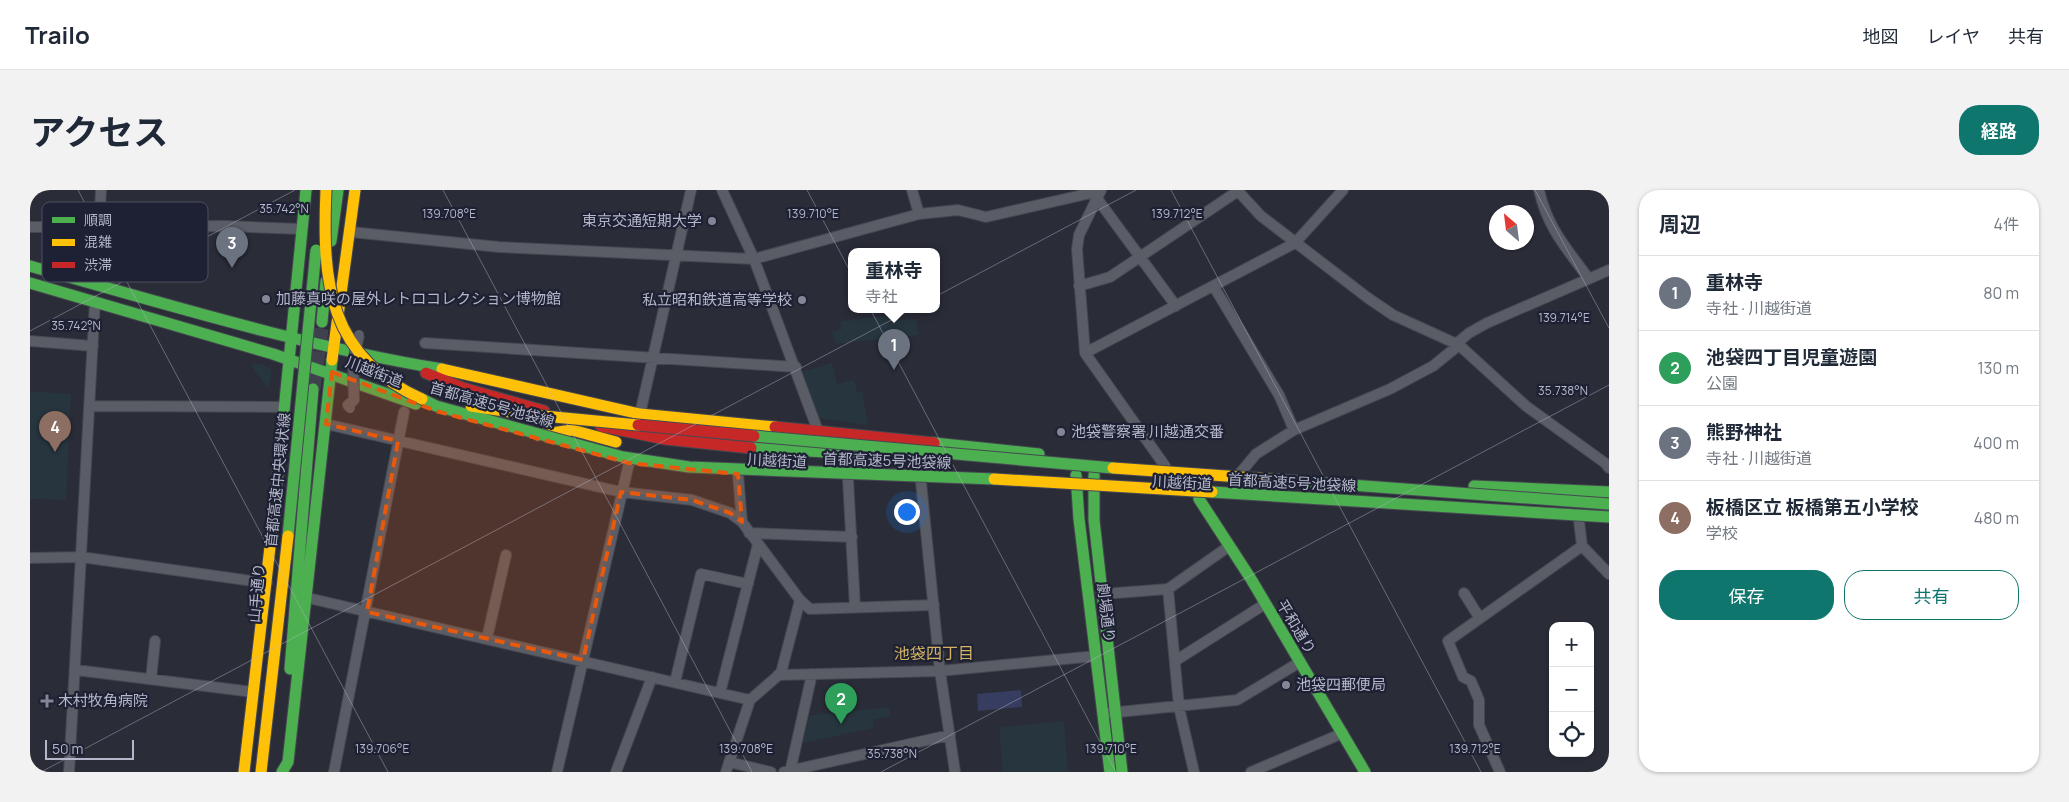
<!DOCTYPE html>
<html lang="ja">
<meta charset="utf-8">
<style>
:root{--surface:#fff;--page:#f2f2f3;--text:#1f2937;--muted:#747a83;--line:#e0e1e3;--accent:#0f766e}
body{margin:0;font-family:Manrope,"Noto Sans JP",sans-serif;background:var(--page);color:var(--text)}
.controls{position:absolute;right:15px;bottom:15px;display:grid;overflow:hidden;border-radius:10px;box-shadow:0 1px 4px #0004}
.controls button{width:45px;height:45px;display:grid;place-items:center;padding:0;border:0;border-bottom:1px solid var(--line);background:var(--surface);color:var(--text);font:25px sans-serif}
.compass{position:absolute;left:1459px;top:15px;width:45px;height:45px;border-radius:50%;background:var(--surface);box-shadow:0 1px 4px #0004;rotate:332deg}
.scale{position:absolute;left:15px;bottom:12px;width:89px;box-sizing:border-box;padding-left:5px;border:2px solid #b4b7c9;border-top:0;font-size:14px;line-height:18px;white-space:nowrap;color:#b4b7c9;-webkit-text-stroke:4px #1d2133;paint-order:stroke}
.you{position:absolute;left:876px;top:321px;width:18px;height:18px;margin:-12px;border:4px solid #fff;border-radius:50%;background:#1a73e8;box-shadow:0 0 0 8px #1a73e833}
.badge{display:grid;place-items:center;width:32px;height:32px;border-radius:50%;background:var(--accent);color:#fff;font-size:16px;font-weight:700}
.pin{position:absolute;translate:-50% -41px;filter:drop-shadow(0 1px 2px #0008)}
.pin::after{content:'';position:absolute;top:26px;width:18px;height:15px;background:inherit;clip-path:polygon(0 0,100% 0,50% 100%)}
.popup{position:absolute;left:818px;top:58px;width:92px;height:65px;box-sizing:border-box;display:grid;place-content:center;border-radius:10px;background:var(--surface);filter:drop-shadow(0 1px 4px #0005);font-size:16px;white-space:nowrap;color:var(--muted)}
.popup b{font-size:19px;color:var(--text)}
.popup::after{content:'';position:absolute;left:50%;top:100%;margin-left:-10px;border:10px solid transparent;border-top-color:var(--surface)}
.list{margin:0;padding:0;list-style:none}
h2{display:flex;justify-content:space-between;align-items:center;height:65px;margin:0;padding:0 20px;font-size:21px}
h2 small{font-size:16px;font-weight:400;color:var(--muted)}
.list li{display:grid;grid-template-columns:32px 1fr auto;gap:15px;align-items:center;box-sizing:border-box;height:75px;padding:0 20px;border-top:1px solid var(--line)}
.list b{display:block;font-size:19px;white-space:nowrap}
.list p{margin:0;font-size:16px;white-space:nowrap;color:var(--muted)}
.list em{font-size:16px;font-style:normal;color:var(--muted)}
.actions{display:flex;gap:10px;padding:15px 20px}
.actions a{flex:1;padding:11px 0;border:1px solid var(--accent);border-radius:20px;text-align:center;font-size:18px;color:var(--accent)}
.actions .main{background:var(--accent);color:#fff}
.icon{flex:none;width:28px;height:28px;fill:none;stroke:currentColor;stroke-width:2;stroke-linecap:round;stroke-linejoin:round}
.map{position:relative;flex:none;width:1579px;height:582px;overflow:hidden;border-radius:20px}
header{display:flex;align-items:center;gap:30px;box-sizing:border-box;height:70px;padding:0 25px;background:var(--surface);border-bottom:1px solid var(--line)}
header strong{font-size:24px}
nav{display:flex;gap:28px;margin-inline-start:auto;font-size:18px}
.intro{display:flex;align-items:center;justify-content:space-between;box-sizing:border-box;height:120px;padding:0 30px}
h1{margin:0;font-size:35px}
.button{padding:12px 22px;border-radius:20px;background:var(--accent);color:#fff;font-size:18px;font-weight:700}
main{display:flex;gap:30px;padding:0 30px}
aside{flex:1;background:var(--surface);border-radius:20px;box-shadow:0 1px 4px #0004}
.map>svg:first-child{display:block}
.green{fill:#27353e}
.water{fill:#373d61}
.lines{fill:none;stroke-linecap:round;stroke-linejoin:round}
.primary-tunnel{stroke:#3f414e;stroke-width:15;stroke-dasharray:15 8;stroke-linecap:butt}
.street-casing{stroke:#45474f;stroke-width:12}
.fast-casing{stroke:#45474f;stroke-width:13}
.slow-casing{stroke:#45474f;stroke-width:13}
.jam-casing{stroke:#45474f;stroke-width:13}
.street{stroke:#5a5c66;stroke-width:10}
.fast{stroke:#4caf50;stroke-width:11}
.slow{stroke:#ffc107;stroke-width:11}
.jam{stroke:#c62828;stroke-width:11}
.street-bridge-casing{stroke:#45474f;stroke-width:12;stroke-linecap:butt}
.fast-bridge-casing{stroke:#474953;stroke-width:13;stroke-linecap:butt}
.slow-bridge-casing{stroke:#474953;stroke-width:13;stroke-linecap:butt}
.jam-bridge-casing{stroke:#474953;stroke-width:13;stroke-linecap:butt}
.street-bridge{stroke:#5a5c66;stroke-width:10}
.fast-bridge{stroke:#4caf50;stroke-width:11}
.slow-bridge{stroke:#ffc107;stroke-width:11}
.jam-bridge{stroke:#c62828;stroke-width:11}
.marked{fill:#e8590c;fill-opacity:0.2;stroke:#e8590c;stroke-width:4;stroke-dasharray:10 6;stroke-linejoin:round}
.ticks{fill:none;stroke:#b4b7c9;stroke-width:1;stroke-opacity:0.45}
.poi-dot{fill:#848696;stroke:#1d2133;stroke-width:2}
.labels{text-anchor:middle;stroke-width:4.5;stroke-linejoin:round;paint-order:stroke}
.poi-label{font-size:15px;fill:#b4b7c9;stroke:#1d2133;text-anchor:start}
.street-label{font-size:15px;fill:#b4b7c9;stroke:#1d2133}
.neighbourhood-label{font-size:16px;fill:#d4b364;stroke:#1d2133}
.key{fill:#1d2133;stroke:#4a4e60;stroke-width:1}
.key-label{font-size:14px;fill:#b4b7c9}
.ticks-label{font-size:12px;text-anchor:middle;fill:#b4b7c9;stroke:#1d2133;stroke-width:4.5;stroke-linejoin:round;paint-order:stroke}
</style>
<header>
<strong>Trailo</strong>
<nav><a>地図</a><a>レイヤ</a><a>共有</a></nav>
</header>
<div class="intro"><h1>アクセス</h1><a class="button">経路</a></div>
<main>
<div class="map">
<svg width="1579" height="582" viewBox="0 0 1579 582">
<rect width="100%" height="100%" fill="#2a2c38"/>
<!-- green -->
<path class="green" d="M 840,127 L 866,127 L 869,130 L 886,129 L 889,145 L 806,154 L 802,142 L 812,139 L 810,132 Z
M 223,173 C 246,176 243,180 238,199 L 222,177 Z
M 802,173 L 807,194 L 824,190 L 827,202 L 832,201 L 838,235 L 787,228 L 771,182 Z
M 0,201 L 41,204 L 36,310 L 0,309 Z
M 859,517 L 861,526 L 843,530 L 844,538 L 773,553 L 780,525 Z
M 1034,531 L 1038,582 L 973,582 L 969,537 Z"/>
<!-- water -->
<path class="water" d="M 991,500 L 992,517 L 948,521 L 947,504 Z"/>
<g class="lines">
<!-- primary-tunnel -->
<path class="primary-tunnel" d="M 283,199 L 292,132"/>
<!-- street casing -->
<g class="street-casing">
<path id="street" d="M 692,0 L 724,69 L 788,241
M 882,0 L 889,24
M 1071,0 L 1049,45 L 1047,59 L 1055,163 L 1135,276
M 1207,0 L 1231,26 L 1338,108 L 1363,125 L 1429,155 L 1496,216 L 1575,273 L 1579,278
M 1509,0 C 1517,37 1537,59 1559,89
M 1066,7 L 1146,116
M 0,37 L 195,36 L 271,39
M 321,42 L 469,57 L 724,69 L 889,24 L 928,20 L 956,27 L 1070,1
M 66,94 L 71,0
M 1049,96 L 1080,87 L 1208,1
M 1184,97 L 1249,205 L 1264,240
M 0,151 L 63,156
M 395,153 L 766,177
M 1426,154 L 1439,143 L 1457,133 L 1579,80
M 1055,163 L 1265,53 L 1313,0
M 59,216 L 252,217
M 610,224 L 661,0
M 296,234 L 591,302 L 662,310 L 700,323 L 712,332
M 1211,282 L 1226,264 L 1264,240 L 1360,199 L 1403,176 L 1429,155
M 708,284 L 712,332 L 770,410 L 780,419 L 904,415
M 818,289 L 825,417
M 891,292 L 910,481 L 925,582
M 1549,331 L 1552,356 L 1579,384
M 719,343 L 822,347
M 0,368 L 51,367 L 237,393
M 1138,399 L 1149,517 L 1164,582
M 1434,403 L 1449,427
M 1073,404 L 1138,399 L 1198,357
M 278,408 L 720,510
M 457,448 L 476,365
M 1145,471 L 1235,414
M 46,480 L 223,502
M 748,485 L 910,481 L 1066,466
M 121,489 L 125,451
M 645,492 L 671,384 L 718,394
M 690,503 L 728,354
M 1079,523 L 1207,510 L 1270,472
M 699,572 L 741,582
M 39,582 L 65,111
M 304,582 L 374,222
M 527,582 L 599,273
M 586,582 L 622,487
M 696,582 L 720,510 L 751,483 L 770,410
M 754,582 L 920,545
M 760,582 L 782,484
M 1221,582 L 1313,543
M 1470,582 L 1449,535 L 1449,510 L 1441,491 L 1433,487 L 1418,451 L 1552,356"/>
</g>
<!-- fast casing -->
<g class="fast-casing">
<path id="fast" d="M 301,51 L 308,0
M 0,76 C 136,114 272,156 412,179
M 0,93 L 243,164 L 386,214
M 292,132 L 296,91
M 904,253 L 1009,264
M 721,258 L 833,264
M 1046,285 L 1049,329 L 1080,582
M 1064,285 L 1064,330 L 1092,582
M 1444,296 L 1579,302
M 1169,309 L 1221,389 L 1335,582
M 243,331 L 276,0
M 260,479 L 283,199
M 252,582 L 258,572 L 302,170"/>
</g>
<!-- slow casing -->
<g class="slow-casing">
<path id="slow" d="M 302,170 L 325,0
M 412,179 L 610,224 L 745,237
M 508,245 L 542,240 L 586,252
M 214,582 L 243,331"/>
</g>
<!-- jam casing -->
<g class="jam-casing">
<path id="jam" d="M 396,183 L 433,198 L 514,221
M 571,236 L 635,249 L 721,258
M 745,237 L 904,253"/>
</g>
<!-- street -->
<use href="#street" class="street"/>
<!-- fast -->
<use href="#fast" class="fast"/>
<!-- slow -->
<use href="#slow" class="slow"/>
<!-- jam -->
<use href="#jam" class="jam"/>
<!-- street-bridge casing -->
<g class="street-bridge-casing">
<path id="street-bridge" d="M 320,218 L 318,215 L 324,210 L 323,172 L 329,145"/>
</g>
<!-- fast-bridge casing -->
<g class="fast-bridge-casing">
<path id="fast-bridge" d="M 392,209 L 406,216 L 593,267 L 659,277 L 964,289
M 724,246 L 1083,278
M 1239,289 L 1579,314
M 1182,302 L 1579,327
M 258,346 L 286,60"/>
</g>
<!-- slow-bridge casing -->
<g class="slow-bridge-casing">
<path id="slow-bridge" d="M 296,0 C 292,92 298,167 392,209
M 441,216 L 493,224 L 608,235
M 1083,278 L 1239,289
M 964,289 L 1182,302
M 231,582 L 258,346"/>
</g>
<!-- jam-bridge casing -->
<g class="jam-bridge-casing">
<path id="jam-bridge" d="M 608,235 L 724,246"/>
</g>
<!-- street-bridge -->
<use href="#street-bridge" class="street-bridge"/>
<!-- fast-bridge -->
<use href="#fast-bridge" class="fast-bridge"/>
<!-- slow-bridge -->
<use href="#slow-bridge" class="slow-bridge"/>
<!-- jam-bridge -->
<use href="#jam-bridge" class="jam-bridge"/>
</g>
<!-- marked area -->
<path class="marked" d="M 302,182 L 406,221 L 599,273 L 708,284 L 712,332 L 700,323 L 662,310 L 591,302 L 553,470 L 337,422 L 368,251 L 296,234 Z"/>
<!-- ticks -->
<path class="ticks" d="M 48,0 L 358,582M 413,0 L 722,582M 777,0 L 1086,582M 1141,0 L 1451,582M 1505,0 L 1579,138M 0,141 L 265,0M 11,582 L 1106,0M 851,582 L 1579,195"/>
<!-- markers -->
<g class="poi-dot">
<circle cx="682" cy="31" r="5"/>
<circle cx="236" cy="109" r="5"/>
<circle cx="772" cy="110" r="5"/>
<circle cx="1031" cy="242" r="5"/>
<circle cx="1256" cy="495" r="5"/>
<path d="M14.5 503.5h5v5h5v5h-5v5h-5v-5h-5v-5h5z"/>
</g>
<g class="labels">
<!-- poi labels -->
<g class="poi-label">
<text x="672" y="36" text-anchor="end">東京交通短期大学</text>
<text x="246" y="114">加藤真咲の屋外レトロコレクション博物館</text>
<text x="762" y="115" text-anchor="end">私立昭和鉄道高等学校</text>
<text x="1041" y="247">池袋警察署 川越通交番</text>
<text x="1266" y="500">池袋四郵便局</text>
<text x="28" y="516">木村牧角病院</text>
</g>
<!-- street labels -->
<g class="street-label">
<text transform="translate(344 182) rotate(21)" y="5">川越街道</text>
<text transform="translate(462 215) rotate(16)" y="5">首都高速5号池袋線</text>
<text transform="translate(747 271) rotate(3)" y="5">川越街道</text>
<text transform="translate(857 271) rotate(2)" y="5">首都高速5号池袋線</text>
<text transform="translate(248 290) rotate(-84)" y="5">首都高速中央環状線</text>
<text transform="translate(1152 293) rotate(3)" y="5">川越街道</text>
<text transform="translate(1262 293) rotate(3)" y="5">首都高速5号池袋線</text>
<text transform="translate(227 403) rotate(-85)" y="5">山手通り</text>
<text transform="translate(1076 423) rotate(83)" y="5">劇場通り</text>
<text transform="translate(1266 437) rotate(59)" y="5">平和通り</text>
</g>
<!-- neighbourhood labels -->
<g class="neighbourhood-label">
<text x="904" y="469">池袋四丁目</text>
</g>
</g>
<!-- legend -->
<rect x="12" y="12" width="166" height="80" rx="8" class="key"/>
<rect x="22" y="27" width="23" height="6" fill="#4caf50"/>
<rect x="22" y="49" width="23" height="7" fill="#ffc107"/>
<rect x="22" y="72" width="23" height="6" fill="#c62828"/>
<g class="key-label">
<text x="54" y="35">順調</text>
<text x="54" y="57">混雑</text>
<text x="54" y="80">渋滞</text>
</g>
<g class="ticks-label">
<text x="254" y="23">35.742°N</text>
<text x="419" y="28">139.708°E</text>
<text x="783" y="28">139.710°E</text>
<text x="1147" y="28">139.712°E</text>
<text x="1534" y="132">139.714°E</text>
<text x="46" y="140">35.742°N</text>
<text x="1533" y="205">35.738°N</text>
<text x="352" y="563">139.706°E</text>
<text x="716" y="563">139.708°E</text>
<text x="1081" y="563">139.710°E</text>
<text x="1445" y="563">139.712°E</text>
<text x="862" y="568">35.738°N</text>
</g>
</svg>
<div class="controls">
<button>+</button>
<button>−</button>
<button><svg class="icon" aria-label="locate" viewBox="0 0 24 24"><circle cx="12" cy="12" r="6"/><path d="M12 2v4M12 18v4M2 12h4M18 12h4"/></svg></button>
</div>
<svg class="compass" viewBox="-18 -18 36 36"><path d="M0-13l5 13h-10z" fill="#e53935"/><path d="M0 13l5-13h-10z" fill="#747a83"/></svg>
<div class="scale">50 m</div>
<div class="you"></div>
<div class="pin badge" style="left:864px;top:180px;background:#6b7280">1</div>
<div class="popup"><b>重林寺</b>寺社</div>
<div class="pin badge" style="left:811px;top:534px;background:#2e9e5b">2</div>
<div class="pin badge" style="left:202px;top:78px;background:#6b7280">3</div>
<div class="pin badge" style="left:25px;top:262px;background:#8d6e63">4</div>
</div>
<aside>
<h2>周辺<small>4件</small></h2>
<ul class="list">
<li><span class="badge" style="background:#6b7280">1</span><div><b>重林寺</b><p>寺社 · 川越街道</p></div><em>80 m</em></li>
<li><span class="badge" style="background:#2e9e5b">2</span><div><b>池袋四丁目児童遊園</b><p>公園</p></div><em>130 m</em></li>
<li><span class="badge" style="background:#6b7280">3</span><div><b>熊野神社</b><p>寺社 · 川越街道</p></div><em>400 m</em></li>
<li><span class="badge" style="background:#8d6e63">4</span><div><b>板橋区立 板橋第五小学校</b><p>学校</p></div><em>480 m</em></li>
</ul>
<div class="actions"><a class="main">保存</a><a>共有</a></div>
</aside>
</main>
